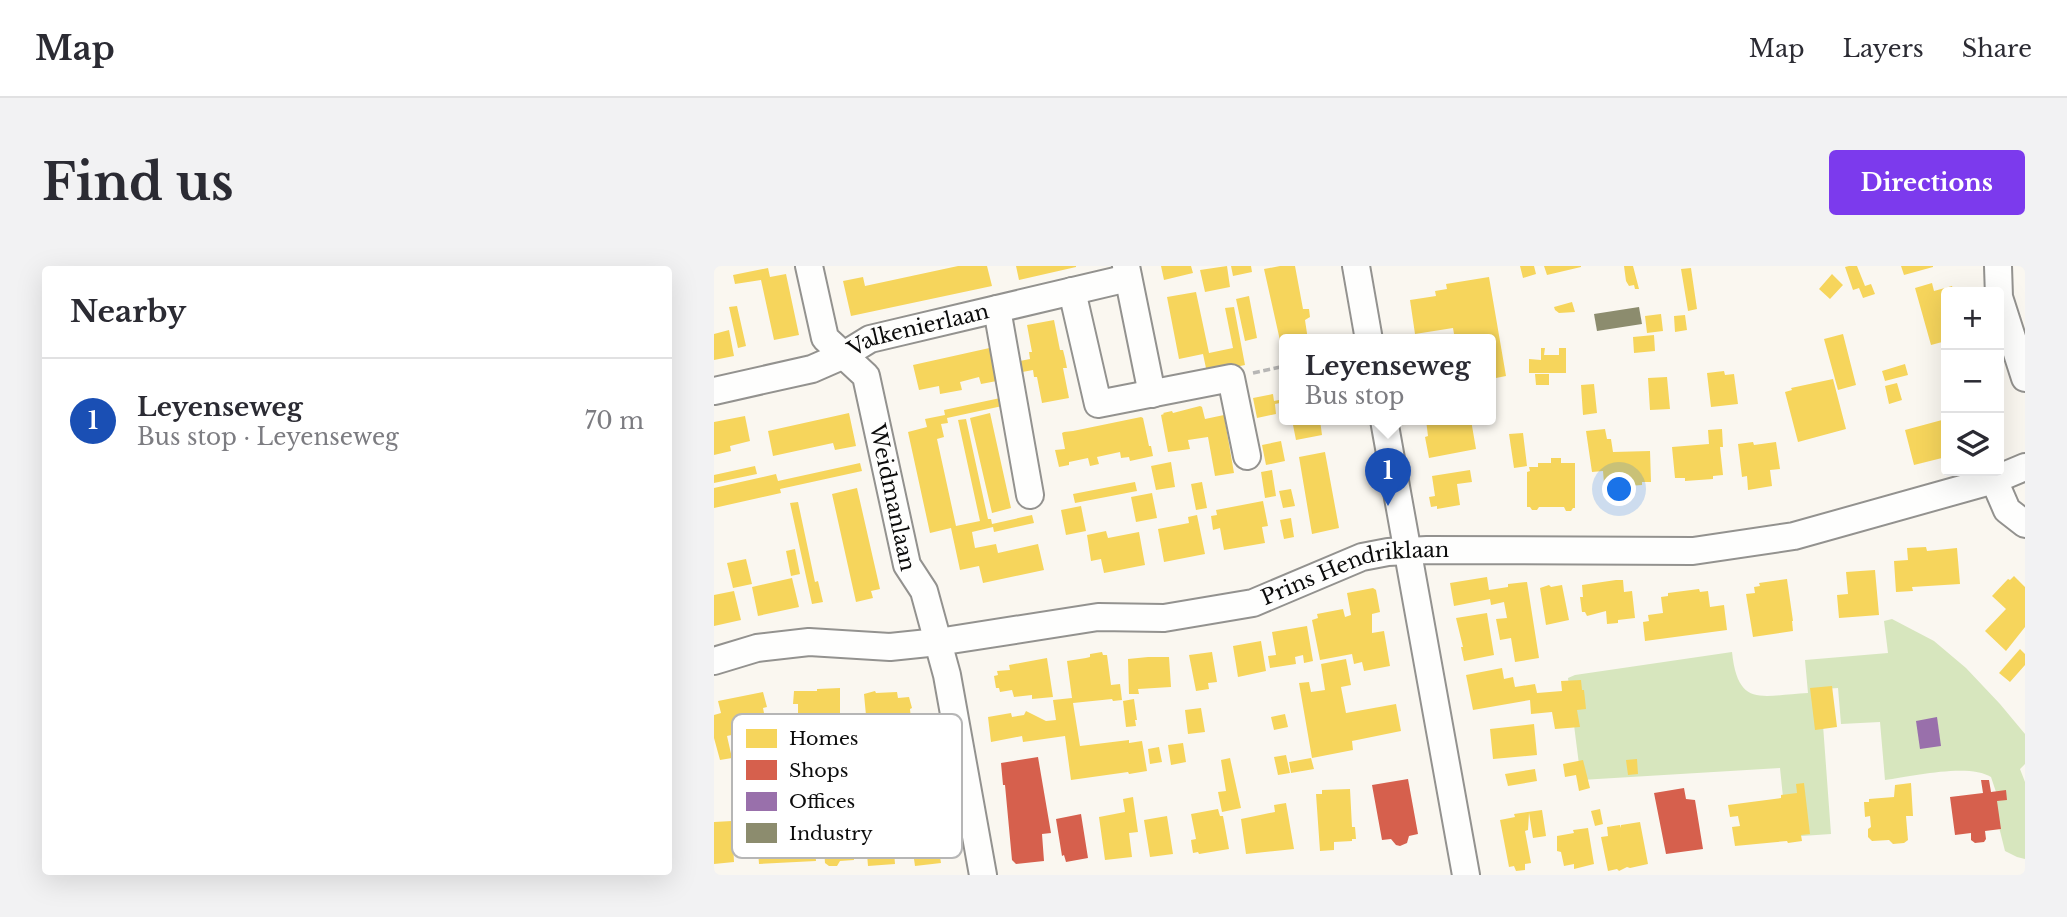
<!DOCTYPE html>
<meta charset="utf-8">
<style>
:root{--surface:#fff;--page:#f2f2f3;--text:#2b2b33;--muted:#7c7c81;--line:#e1e1e2;--accent:#7c3aed}
body{margin:0;font-family:"Libre Baskerville",serif;background:var(--page);color:var(--text)}
.controls{position:absolute;right:21px;top:21px;display:grid;overflow:hidden;border-radius:7px;box-shadow:0 7px 28px #0002}
.controls button{width:63px;height:63px;display:grid;place-items:center;padding:0;border:0;border-bottom:2px solid var(--line);background:var(--surface);color:var(--text);font:35px sans-serif}
.you{position:absolute;left:906px;top:224px;width:24px;height:24px;margin:-18px;border:5px solid #fff;border-radius:50%;background:#1a73e8;box-shadow:0 0 0 10px #1a73e833}
.badge{display:grid;place-items:center;width:46px;height:46px;border-radius:50%;background:var(--accent);color:#fff;font-size:23px;font-weight:700}
.pin{position:absolute;translate:-50% -58px;filter:drop-shadow(0 2px 4px #0008)}
.pin::after{content:'';position:absolute;top:37px;width:24px;height:21px;background:inherit;clip-path:polygon(0 0,100% 0,50% 100%)}
.popup{position:absolute;left:565px;top:68px;width:217px;height:91px;box-sizing:border-box;display:grid;place-content:center;border-radius:7px;background:var(--surface);filter:drop-shadow(0 2px 5px #0005);font-size:23px;white-space:nowrap;color:var(--muted)}
.popup b{font-size:26px;color:var(--text)}
.popup::after{content:'';position:absolute;left:50%;top:100%;margin-left:-14px;border:14px solid transparent;border-top-color:var(--surface)}
.list{margin:0;padding:0;list-style:none}
h2{display:flex;justify-content:space-between;align-items:center;height:91px;margin:0;padding:0 28px;font-size:30px}
h2 small{font-size:23px;font-weight:400;color:var(--muted)}
.list li{display:grid;grid-template-columns:46px 1fr auto;gap:21px;align-items:center;box-sizing:border-box;height:126px;padding:0 28px;border-top:2px solid var(--line)}
.list b{display:block;font-size:26px;white-space:nowrap}
.list p{margin:0;font-size:23px;white-space:nowrap;color:var(--muted)}
.list em{font-size:23px;font-style:normal;color:var(--muted)}
.icon{flex:none;width:38px;height:38px;fill:none;stroke:currentColor;stroke-width:2;stroke-linecap:round;stroke-linejoin:round}
.map{position:relative;flex:none;width:1311px;height:609px;overflow:hidden;border-radius:7px}
header{display:flex;align-items:center;gap:42px;box-sizing:border-box;height:98px;padding:0 35px;background:var(--surface);border-bottom:2px solid var(--line)}
header strong{font-size:33px}
nav{display:flex;gap:38px;margin-inline-start:auto;font-size:24px}
.intro{display:flex;align-items:center;justify-content:space-between;box-sizing:border-box;height:168px;padding:0 42px}
h1{margin:0;font-size:49px}
.button{padding:18px 32px;border-radius:7px;background:var(--accent);color:#fff;font-size:24px;font-weight:700}
main{display:flex;gap:42px;padding:0 42px}
aside{flex:1;background:var(--surface);border-radius:7px;box-shadow:0 7px 28px #0002}
.map>svg:first-child{display:block}
.forest{fill:#d7e6be}
.homes{fill:#f6d55c}
.shops{fill:#d6604d}
.offices{fill:#9970ab}
.industry{fill:#8c8c6e}
.lines{fill:none;stroke-linecap:round;stroke-linejoin:round}
.minor-casing{stroke:#93928f;stroke-width:30}
.path{stroke:#b7b6b5;stroke-width:3.5;stroke-dasharray:7 3.5;stroke-linecap:butt}
.minor{stroke:#fefefd;stroke-width:26}
.labels{text-anchor:middle;stroke-width:7;stroke-linejoin:round;paint-order:stroke}
.street-label{font-size:21px;fill:#0c0c0c;stroke:#fff}
.key{fill:#fff;stroke:#b6b6b6;stroke-width:2}
.key-label{font-size:19px;fill:#0c0c0c}
</style>
<header>
<strong>Map</strong>
<nav><a>Map</a><a>Layers</a><a>Share</a></nav>
</header>
<div class="intro"><h1>Find us</h1><a class="button">Directions</a></div>
<main>
<aside>
<h2>Nearby<small></small></h2>
<ul class="list">
<li><span class="badge" style="background:#1a4fb4">1</span><div><b>Leyenseweg</b><p>Bus stop · Leyenseweg</p></div><em>70 m</em></li>
</ul>
</aside>
<div class="map">
<svg width="1311" height="609" viewBox="0 0 1311 609">
<rect width="100%" height="100%" fill="#faf7f0"/>
<!-- forest -->
<path class="forest" d="M 1178,353 L 1220,375 L 1252,402 L 1286,438 L 1311,468 L 1311,498 L 1306,503 L 1311,516 L 1311,593 L 1303,591 L 1291,585 L 1282,549 L 1282,526 L 1277,511 C 1256,497 1198,510 1171,514 L 1166,456 L 1127,458 L 1124,422 L 1109,423 L 1109,459 L 1117,568 L 1073,571 L 1066,502 L 867,514 L 854,412 L 861,409 L 1018,386 C 1024,443 1048,429 1094,427 L 1091,394 L 1174,387 L 1170,355 Z"/>
<!-- homes -->
<path class="homes" d="M 244,0 L 273,0 L 278,20 L 137,50 L 129,15 L 149,11 L 151,20 Z
M 302,0 L 362,0 L 362,1 L 305,14 Z
M 447,0 L 477,0 L 479,7 L 450,14 Z
M 513,0 L 516,21 L 491,26 L 486,4 Z
M 517,0 L 537,0 L 538,6 L 519,10 Z
M 566,0 L 581,0 L 589,43 L 595,43 L 596,51 L 591,54 L 594,74 L 571,74 L 571,79 L 567,79 L 550,3 Z
M 806,0 L 820,0 L 822,8 L 809,12 Z
M 830,0 L 867,0 L 867,1 L 833,9 Z
M 910,0 L 919,0 L 925,23 L 921,23 L 920,19 L 915,20 L 912,15 Z
M 1135,0 L 1143,0 L 1151,20 L 1157,18 L 1161,28 L 1149,32 L 1145,22 L 1139,24 L 1131,1 Z
M 1187,0 L 1219,0 L 1219,1 L 1190,9 Z
M 54,2 L 56,11 L 72,8 L 85,69 L 60,74 L 47,14 L 21,18 L 19,9 Z
M 977,2 L 983,43 L 974,45 L 967,3 Z
M 1118,8 L 1129,19 L 1116,33 L 1105,23 Z
M 775,11 L 792,110 L 777,113 L 777,74 L 741,74 L 739,62 L 701,68 L 696,34 L 722,30 L 721,25 L 733,23 L 732,18 Z
M 1218,17 L 1220,25 L 1238,20 L 1240,26 L 1232,26 L 1232,75 L 1217,79 L 1201,22 Z
M 482,26 L 495,87 L 519,82 L 511,42 L 520,41 L 531,99 L 493,107 L 489,88 L 465,93 L 453,31 Z
M 535,30 L 543,72 L 531,75 L 522,33 Z
M 858,36 L 861,46 L 845,47 L 841,44 L 840,41 Z
M 23,40 L 32,80 L 24,82 L 15,41 Z
M 947,48 L 949,65 L 933,67 L 931,50 Z
M 971,49 L 973,64 L 961,66 L 960,50 Z
M 340,54 L 346,84 L 349,84 L 351,92 L 353,102 L 349,102 L 355,132 L 328,137 L 323,111 L 320,111 L 319,104 L 303,107 L 300,96 L 316,93 L 315,86 L 318,86 L 313,59 Z
M 15,64 L 20,90 L 0,94 L 0,68 Z
M 1129,68 L 1142,119 L 1124,124 L 1110,73 Z
M 940,69 L 941,85 L 920,87 L 919,71 Z
M 280,81 L 288,114 L 267,118 L 265,111 L 246,116 L 248,124 L 226,128 L 225,120 L 205,124 L 199,99 Z
M 827,82 L 831,82 L 830,89 L 845,89 L 845,82 L 852,82 L 852,107 L 815,107 L 815,93 L 827,94 Z
M 1191,98 L 1194,109 L 1171,115 L 1168,105 Z
M 1010,105 L 1011,109 L 1020,108 L 1024,138 L 997,141 L 993,107 Z
M 821,108 L 835,108 L 835,119 L 822,119 Z
M 953,111 L 956,143 L 936,144 L 934,112 Z
M 1119,113 L 1132,163 L 1084,176 L 1071,126 L 1078,124 L 1077,122 Z
M 1183,117 L 1188,134 L 1175,138 L 1171,120 Z
M 880,118 L 883,147 L 869,149 L 867,119 Z
M 559,128 L 560,135 L 565,134 L 566,137 L 561,138 L 562,148 L 543,152 L 539,132 Z
M 291,131 L 293,139 L 233,152 L 234,157 L 227,158 L 230,171 L 223,173 L 242,260 L 266,255 L 244,154 L 252,153 L 274,253 L 277,253 L 278,258 L 318,249 L 320,257 L 280,266 L 279,261 L 258,266 L 261,282 L 282,278 L 284,287 L 324,278 L 330,304 L 269,317 L 265,300 L 246,304 L 237,262 L 216,267 L 194,166 L 213,161 L 211,153 L 231,149 L 230,144 Z
M 486,140 L 488,141 L 491,153 L 510,149 L 520,207 L 501,210 L 494,171 L 474,174 L 476,183 L 454,186 L 447,149 L 450,148 L 449,147 L 458,145 L 459,147 Z
M 1232,145 L 1232,191 L 1200,199 L 1191,164 L 1228,154 L 1227,147 Z
M 135,147 L 142,180 L 121,184 L 119,177 L 59,190 L 54,165 Z
M 276,147 L 297,242 L 278,247 L 256,152 Z
M 31,150 L 36,175 L 16,180 L 17,185 L 0,189 L 0,156 Z
M 427,151 L 429,152 L 435,180 L 437,180 L 439,190 L 416,195 L 415,191 L 407,192 L 406,186 L 383,191 L 385,198 L 376,200 L 374,192 L 355,196 L 355,199 L 345,201 L 341,184 L 351,183 L 348,167 L 350,166 L 359,165 Z
M 578,154 L 606,154 L 608,169 L 582,174 Z
M 712,154 L 757,154 L 762,183 L 715,192 L 711,171 L 714,170 Z
M 891,163 L 893,173 L 897,173 L 899,186 L 936,185 L 937,216 L 928,216 L 928,219 L 900,221 L 899,217 L 890,217 L 889,205 L 878,206 L 872,165 Z
M 1008,163 L 1009,181 L 1006,181 L 1009,209 L 999,210 L 999,213 L 971,215 L 971,212 L 961,212 L 958,181 L 995,178 L 994,164 Z
M 809,167 L 813,200 L 800,202 L 795,168 Z
M 567,175 L 571,195 L 552,199 L 548,179 Z
M 1039,176 L 1040,179 L 1062,176 L 1066,203 L 1056,204 L 1058,220 L 1034,224 L 1033,210 L 1028,211 L 1024,178 Z
M 611,186 L 625,262 L 598,268 L 585,191 Z
M 837,192 L 847,192 L 847,197 L 861,197 L 861,242 L 859,242 L 857,245 L 852,245 L 850,241 L 825,241 L 823,244 L 818,244 L 816,241 L 813,241 L 813,206 L 816,205 L 815,201 L 824,201 L 824,197 L 837,197 Z
M 457,196 L 461,221 L 442,224 L 437,200 Z
M 146,197 L 148,205 L 66,223 L 67,227 L 0,242 L 0,222 L 62,208 L 64,215 Z
M 41,200 L 43,208 L 0,217 L 0,209 Z
M 558,204 L 562,230 L 551,232 L 547,206 Z
M 756,204 L 758,216 L 743,218 L 746,239 L 723,243 L 723,240 L 717,241 L 715,231 L 721,230 L 718,210 Z
M 421,216 L 423,225 L 361,237 L 359,228 Z
M 488,216 L 493,242 L 482,244 L 477,218 Z
M 143,222 L 166,323 L 157,325 L 159,332 L 142,336 L 118,228 Z
M 577,223 L 581,240 L 569,242 L 565,225 Z
M 438,227 L 443,252 L 422,256 L 417,231 Z
M 549,235 L 554,260 L 548,261 L 551,277 L 510,284 L 506,262 L 499,264 L 497,250 L 503,249 L 502,244 Z
M 84,236 L 101,316 L 104,315 L 109,336 L 98,338 L 76,237 Z
M 367,240 L 372,265 L 352,269 L 347,244 Z
M 483,249 L 491,288 L 450,296 L 444,263 L 475,257 L 474,251 Z
M 577,252 L 580,271 L 570,273 L 566,254 Z
M 392,265 L 394,272 L 425,266 L 431,299 L 390,307 L 387,293 L 377,295 L 373,269 Z
M 1212,281 L 1213,285 L 1243,282 L 1246,318 L 1198,321 L 1199,325 L 1182,326 L 1180,295 L 1194,294 L 1193,282 Z
M 81,283 L 86,308 L 77,310 L 72,285 Z
M 32,293 L 38,318 L 19,322 L 13,297 Z
M 1161,304 L 1165,349 L 1125,352 L 1123,329 L 1134,328 L 1132,306 Z
M 1300,310 L 1311,321 L 1311,361 L 1292,385 L 1271,365 L 1292,343 L 1278,330 L 1294,313 L 1296,314 Z
M 773,311 L 775,324 L 794,321 L 794,318 L 813,316 L 825,392 L 801,396 L 797,372 L 786,374 L 782,353 L 793,352 L 790,336 L 777,339 L 776,333 L 740,340 L 736,317 Z
M 78,312 L 85,341 L 44,350 L 38,321 Z
M 1073,313 L 1079,355 L 1078,355 L 1079,365 L 1039,371 L 1032,328 L 1041,327 L 1040,321 L 1046,320 L 1045,317 Z
M 902,314 L 909,314 L 910,326 L 918,325 L 921,352 L 904,354 L 904,357 L 893,358 L 892,345 L 873,350 L 871,346 L 868,346 L 866,331 L 869,331 L 868,319 Z
M 835,319 L 837,321 L 848,319 L 855,354 L 832,359 L 826,322 Z
M 659,322 L 662,324 L 666,346 L 658,348 L 658,367 L 670,365 L 676,400 L 650,405 L 648,396 L 640,398 L 638,388 L 606,394 L 598,354 L 604,352 L 603,348 L 629,343 L 631,351 L 637,349 L 633,327 Z
M 985,323 L 986,326 L 994,325 L 996,341 L 1010,339 L 1013,364 L 931,375 L 929,356 L 935,355 L 934,349 L 949,347 L 947,331 L 954,330 L 954,327 Z
M 20,325 L 27,354 L 0,360 L 0,329 Z
M 773,347 L 780,389 L 750,395 L 747,381 L 749,381 L 742,352 Z
M 593,360 L 599,395 L 590,397 L 589,389 L 581,391 L 582,398 L 556,402 L 554,390 L 562,389 L 558,366 Z
M 547,375 L 552,405 L 524,411 L 519,380 Z
M 1306,383 L 1311,388 L 1311,399 L 1296,416 L 1285,407 Z
M 388,386 L 389,389 L 393,389 L 397,419 L 406,418 L 408,434 L 399,435 L 398,433 L 359,437 L 366,480 L 415,474 L 415,477 L 428,475 L 433,505 L 415,508 L 414,506 L 357,514 L 351,470 L 309,476 L 308,470 L 277,476 L 274,451 L 297,447 L 298,451 L 310,449 L 312,445 L 332,455 L 342,454 L 339,434 L 358,432 L 353,395 L 372,392 L 376,391 L 376,388 Z
M 498,386 L 503,416 L 494,417 L 495,423 L 482,425 L 475,389 Z
M 434,391 L 455,391 L 457,421 L 424,423 L 425,428 L 415,428 L 414,393 Z
M 333,392 L 339,431 L 318,433 L 318,429 L 300,431 L 298,424 L 286,426 L 285,422 L 282,422 L 280,410 L 284,409 L 283,405 L 296,404 L 295,399 Z
M 632,393 L 637,419 L 627,421 L 632,447 L 682,438 L 687,465 L 638,475 L 639,484 L 598,492 L 585,417 L 595,416 L 597,426 L 611,424 L 607,398 Z
M 788,402 L 790,413 L 799,411 L 801,421 L 821,418 L 823,427 L 848,425 L 847,415 L 867,414 L 868,424 L 870,424 L 872,443 L 863,444 L 866,461 L 841,463 L 838,446 L 817,448 L 816,434 L 759,444 L 752,409 Z
M 1118,420 L 1123,461 L 1101,464 L 1096,422 Z
M 126,422 L 126,450 L 133,450 L 133,467 L 105,469 L 105,493 L 97,493 L 91,486 L 87,477 L 87,467 L 90,467 L 90,462 L 79,462 L 80,448 L 84,448 L 84,438 L 79,438 L 80,425 L 103,425 L 103,423 Z
M 161,425 L 162,427 L 183,426 L 184,432 L 195,431 L 198,442 L 196,443 L 197,453 L 194,453 L 194,460 L 172,462 L 172,458 L 153,460 L 150,428 Z
M 49,426 L 53,441 L 49,442 L 53,462 L 33,466 L 32,462 L 21,465 L 22,468 L 13,470 L 18,492 L 6,494 L 0,472 L 0,449 L 7,447 L 4,435 Z
M 420,433 L 423,454 L 421,454 L 422,460 L 412,461 L 409,435 Z
M 487,442 L 491,466 L 474,468 L 471,444 Z
M 571,448 L 574,461 L 560,464 L 557,451 Z
M 820,458 L 823,489 L 779,493 L 776,463 Z
M 143,464 L 152,464 L 153,473 L 163,472 L 164,481 L 144,483 Z
M 469,477 L 472,496 L 457,499 L 454,479 Z
M 445,481 L 448,496 L 436,498 L 434,483 Z
M 572,489 L 576,507 L 564,509 L 560,491 Z
M 516,492 L 527,542 L 508,546 L 504,526 L 512,525 L 507,494 Z
M 597,492 L 600,503 L 577,507 L 575,496 Z
M 923,493 L 924,508 L 914,509 L 912,494 Z
M 869,494 L 876,522 L 865,525 L 862,509 L 851,511 L 849,498 Z
M 73,495 L 75,517 L 71,517 L 72,536 L 79,536 L 80,557 L 86,556 L 87,570 L 100,570 L 102,595 L 45,598 L 44,585 L 53,584 L 51,569 L 64,568 L 62,556 L 65,556 L 60,519 L 45,520 L 41,503 L 50,501 L 52,507 L 63,505 L 62,497 Z
M 97,498 L 115,498 L 115,512 L 97,512 Z
M 821,503 L 823,515 L 794,520 L 791,508 Z
M 1090,517 L 1096,568 L 1087,569 L 1088,575 L 1074,577 L 1073,575 L 1021,580 L 1018,561 L 1026,560 L 1024,550 L 1016,551 L 1014,539 L 1067,532 L 1067,529 L 1083,527 L 1082,518 Z
M 1197,517 L 1199,550 L 1192,550 L 1194,574 L 1190,577 L 1179,578 L 1175,574 L 1158,575 L 1154,571 L 1154,563 L 1157,561 L 1156,550 L 1151,551 L 1150,536 L 1155,536 L 1155,533 L 1180,531 L 1181,519 Z
M 636,523 L 638,561 L 641,561 L 642,573 L 638,573 L 638,575 L 620,576 L 620,584 L 606,585 L 602,528 L 608,528 L 608,524 Z
M 419,531 L 424,566 L 415,567 L 418,591 L 391,594 L 385,551 L 411,546 L 409,533 Z
M 572,537 L 580,583 L 532,588 L 527,553 L 561,546 L 560,539 Z
M 504,543 L 506,550 L 509,550 L 515,583 L 485,588 L 484,586 L 479,587 L 477,574 L 482,573 L 477,548 Z
M 886,543 L 889,558 L 881,560 L 877,545 Z
M 828,544 L 832,570 L 819,572 L 815,547 L 814,564 L 811,565 L 817,597 L 811,598 L 811,604 L 802,605 L 800,600 L 795,601 L 786,554 L 801,551 L 800,548 Z
M 187,550 L 188,567 L 169,569 L 169,574 L 179,574 L 181,598 L 154,600 L 150,553 Z
M 453,550 L 459,588 L 436,591 L 430,554 Z
M 18,555 L 20,596 L 0,598 L 0,556 Z
M 26,556 L 35,556 L 35,564 L 40,564 L 41,585 L 30,585 Z
M 926,556 L 934,598 L 916,602 L 913,601 L 905,605 L 903,603 L 894,605 L 887,571 L 894,570 L 893,561 L 906,559 L 906,562 L 907,559 Z
M 131,560 L 138,560 L 140,594 L 126,595 L 123,600 L 115,600 L 111,597 L 109,568 L 124,567 L 125,571 L 131,570 Z
M 874,562 L 880,598 L 860,603 L 860,598 L 850,600 L 847,586 L 843,585 L 843,570 L 860,567 L 859,564 Z
M 205,563 L 207,574 L 223,572 L 227,597 L 201,600 L 196,565 Z"/>
<!-- shops -->
<path class="shops" d="M 324,491 L 337,567 L 328,568 L 330,595 L 302,598 L 298,594 L 291,519 L 289,519 L 287,497 Z
M 694,513 L 704,568 L 695,570 L 693,577 L 686,580 L 682,579 L 677,573 L 668,574 L 658,519 Z
M 1267,514 L 1275,514 L 1277,526 L 1292,524 L 1293,534 L 1283,535 L 1287,563 L 1271,565 L 1272,573 L 1270,576 L 1261,577 L 1257,574 L 1257,567 L 1241,569 L 1236,531 L 1269,527 Z
M 970,522 L 972,533 L 981,534 L 989,583 L 952,588 L 940,527 Z
M 367,548 L 374,592 L 352,596 L 350,589 L 348,590 L 342,553 Z"/>
<!-- offices -->
<path class="offices" d="M 1223,451 L 1227,480 L 1206,483 L 1202,455 Z"/>
<!-- industry -->
<path class="industry" d="M 925,41 L 928,58 L 883,65 L 880,48 Z"/>
<g class="lines">
<!-- minor casing -->
<g class="minor-casing">
<g id="minor">
<path id="s1" d="M 95,0 L 111,72 L 152,110 L 193,299 L 210,325 L 233,409 L 269,609"/>
<path d="M 412,0 L 438,128"/>
<path d="M 642,0 L 655,74"/>
<path d="M 1284,0 L 1285,31 L 1311,112"/>
<path d="M 358,25 L 384,138 L 517,112 L 533,190"/>
<path d="M 283,43 L 316,229"/>
<path id="s2" d="M 0,125 L 98,103 L 130,89 L 156,73 L 414,12"/>
<path d="M 670,154 L 752,609"/>
<path d="M 1311,201 L 1280,214 L 1293,244 L 1311,258"/>
<path id="s3" d="M 0,395 L 43,382 L 95,376 L 176,381 L 224,376 L 384,351 L 450,352 L 539,337 L 648,291 L 674,286 L 713,284 L 979,285 L 1080,270 L 1280,214"/>
</g>
</g>
<!-- path -->
<path class="path" d="M 539,107 L 571,100"/>
<!-- minor -->
<use href="#minor" class="minor"/>
</g>
<g class="labels">
<!-- street labels -->
<g class="street-label">
<text dy="7" stroke="none"><textPath href="#s2" startOffset="215">Valkenierlaan</textPath></text>
<text dy="7" stroke="none"><textPath href="#s1" startOffset="254">Weidmanlaan</textPath></text>
<text dy="7" stroke="none"><textPath href="#s3" startOffset="653">Prins Hendriklaan</textPath></text>
</g>
</g>
<!-- legend -->
<rect x="18" y="448" width="230" height="144" rx="10" class="key"/>
<rect x="32" y="463" width="31" height="19" fill="#f6d55c"/>
<rect x="32" y="494" width="31" height="20" fill="#d6604d"/>
<rect x="32" y="526" width="31" height="19" fill="#9970ab"/>
<rect x="32" y="557" width="31" height="20" fill="#8c8c6e"/>
<g class="key-label">
<text x="75" y="479">Homes</text>
<text x="75" y="511">Shops</text>
<text x="75" y="542">Offices</text>
<text x="75" y="574">Industry</text>
</g>
</svg>
<div class="controls">
<button>+</button>
<button>−</button>
<button><svg class="icon" aria-label="layers" viewBox="0 0 24 24"><path d="M12 4l9 5-9 5-9-5zM3 14l9 5 9-5"/></svg></button>
</div>
<div class="you"></div>
<div class="pin badge" style="left:674px;top:240px;background:#1a4fb4">1</div>
<div class="popup"><b>Leyenseweg</b>Bus stop</div>
</div>
</main>
